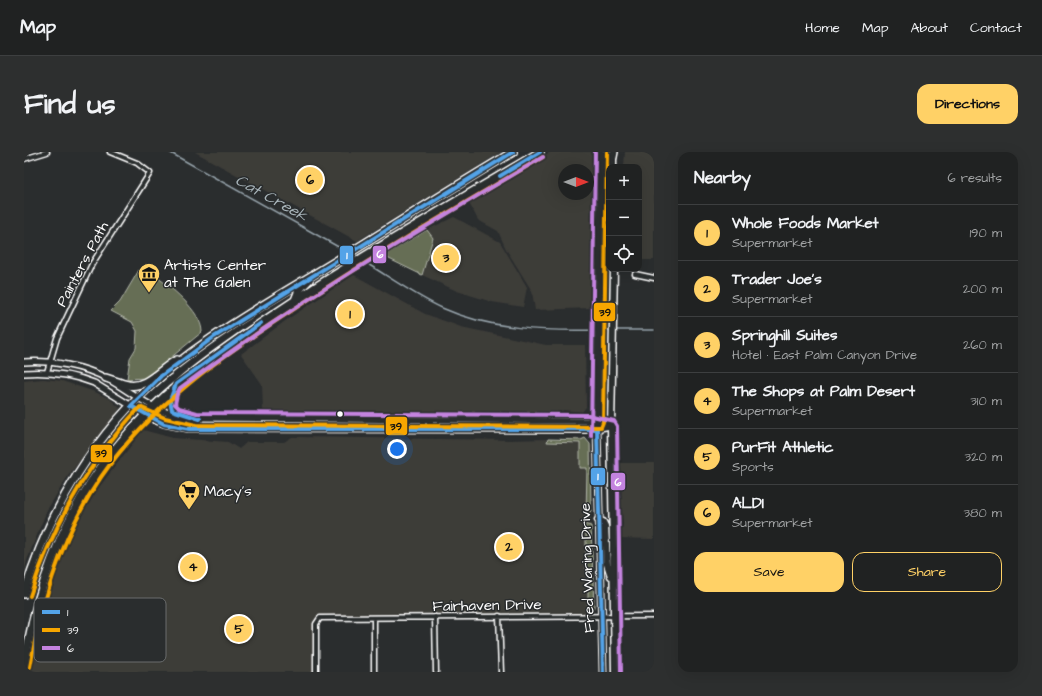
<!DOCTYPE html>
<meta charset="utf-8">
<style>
:root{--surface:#202222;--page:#2d2f2f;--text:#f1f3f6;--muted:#a2a4a5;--line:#3d3f40;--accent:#ffd166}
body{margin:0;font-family:"Architects Daughter",sans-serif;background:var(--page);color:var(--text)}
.controls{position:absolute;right:12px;top:12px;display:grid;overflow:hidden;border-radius:8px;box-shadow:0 4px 16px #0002}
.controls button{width:36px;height:36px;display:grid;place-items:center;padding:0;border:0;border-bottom:1px solid var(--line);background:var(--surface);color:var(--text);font:20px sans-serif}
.compass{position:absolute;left:534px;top:12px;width:36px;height:36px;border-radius:50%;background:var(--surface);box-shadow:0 4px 16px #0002;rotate:90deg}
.you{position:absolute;left:373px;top:297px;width:14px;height:14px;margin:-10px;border:3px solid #fff;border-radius:50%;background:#1a73e8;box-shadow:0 0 0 6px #1a73e833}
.badge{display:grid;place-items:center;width:26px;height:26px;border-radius:50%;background:var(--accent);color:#111;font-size:13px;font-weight:700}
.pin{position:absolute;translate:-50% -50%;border:2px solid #fff;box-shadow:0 1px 4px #0006}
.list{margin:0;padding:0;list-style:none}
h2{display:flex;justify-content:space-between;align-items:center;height:52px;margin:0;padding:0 16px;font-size:17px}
h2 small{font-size:13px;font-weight:400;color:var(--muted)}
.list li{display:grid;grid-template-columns:26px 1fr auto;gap:12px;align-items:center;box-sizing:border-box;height:56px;padding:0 16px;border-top:1px solid var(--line)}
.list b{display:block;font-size:15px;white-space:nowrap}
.list p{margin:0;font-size:13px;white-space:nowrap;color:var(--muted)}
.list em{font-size:13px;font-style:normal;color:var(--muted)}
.actions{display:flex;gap:8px;padding:12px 16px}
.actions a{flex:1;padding:9px 0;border:1px solid var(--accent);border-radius:12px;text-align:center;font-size:14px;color:var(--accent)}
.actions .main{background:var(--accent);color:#111}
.icon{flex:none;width:22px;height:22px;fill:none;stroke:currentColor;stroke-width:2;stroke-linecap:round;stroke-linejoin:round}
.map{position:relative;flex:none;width:630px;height:520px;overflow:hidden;border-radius:12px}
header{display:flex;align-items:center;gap:24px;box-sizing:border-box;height:56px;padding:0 20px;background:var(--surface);border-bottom:1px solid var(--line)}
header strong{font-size:19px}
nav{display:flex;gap:22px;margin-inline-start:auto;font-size:14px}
.intro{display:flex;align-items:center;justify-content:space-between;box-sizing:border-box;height:96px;padding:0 24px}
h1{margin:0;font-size:28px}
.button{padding:10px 18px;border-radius:12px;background:var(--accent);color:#111;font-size:14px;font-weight:700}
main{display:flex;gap:24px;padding:0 24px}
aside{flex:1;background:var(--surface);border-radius:12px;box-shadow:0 4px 16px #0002}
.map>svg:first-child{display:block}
.built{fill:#3e3d39;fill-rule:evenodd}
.green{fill:#666e54;stroke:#b2b6aa}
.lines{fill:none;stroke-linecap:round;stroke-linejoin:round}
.stream{stroke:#97a4ac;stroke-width:1.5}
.minor-casing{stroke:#fff;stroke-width:7}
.tertiary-casing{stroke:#fff;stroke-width:8}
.secondary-casing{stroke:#fff;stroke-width:9}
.primary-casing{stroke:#fff;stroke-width:10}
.minor{stroke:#2a2d2e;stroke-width:4}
.tertiary{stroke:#2a2d2e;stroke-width:5}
.secondary{stroke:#2a2d2e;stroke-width:6}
.primary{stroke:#2a2d2e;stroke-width:7}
.bus-1-casing{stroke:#2a2d2e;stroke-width:7}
.bus-2-casing{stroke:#2a2d2e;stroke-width:7}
.bus-3-casing{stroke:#2a2d2e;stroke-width:7}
.bus-1{stroke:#53a3e8;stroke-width:4}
.bus-2{stroke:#f7a600;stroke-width:4}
.bus-3{stroke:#c483df;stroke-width:4}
.bus-dot{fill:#fff;stroke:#2a2d2e;stroke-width:1.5}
.labels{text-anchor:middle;stroke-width:3;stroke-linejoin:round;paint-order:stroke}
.street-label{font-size:15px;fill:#fff;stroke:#2a2d2e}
.poi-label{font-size:15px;fill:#fff;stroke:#2a2d2e;text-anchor:start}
.water-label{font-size:16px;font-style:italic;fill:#a8b4ba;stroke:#2a2d2e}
.key{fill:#2a2d2e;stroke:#6a6c6d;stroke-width:1}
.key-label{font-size:11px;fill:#fff}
.line-badge{stroke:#2a2d2e;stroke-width:1.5}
.badge-label{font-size:11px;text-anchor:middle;font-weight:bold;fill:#fff}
.pale-badge-label{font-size:11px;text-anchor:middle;font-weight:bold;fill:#111}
</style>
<header>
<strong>Map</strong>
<nav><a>Home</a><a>Map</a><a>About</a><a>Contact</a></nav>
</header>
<div class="intro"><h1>Find us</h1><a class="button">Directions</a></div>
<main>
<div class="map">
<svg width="630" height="520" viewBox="0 0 630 520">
<rect width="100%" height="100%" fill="#2a2d2e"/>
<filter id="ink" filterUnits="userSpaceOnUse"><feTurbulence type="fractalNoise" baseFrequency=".025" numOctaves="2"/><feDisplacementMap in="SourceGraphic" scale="8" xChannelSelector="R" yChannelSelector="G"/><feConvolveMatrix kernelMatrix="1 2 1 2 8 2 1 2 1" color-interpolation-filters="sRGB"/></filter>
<g filter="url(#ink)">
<!-- built -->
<path class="built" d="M 171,0 L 477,0 L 333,89 Z
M 526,0 L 570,0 L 567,156 L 511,158 L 508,139 L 482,97 L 474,79 L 454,68 L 445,51 ZM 540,18 L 564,18 L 564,42 L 540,42 Z
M 601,0 L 630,0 L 630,108 L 615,108 L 615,15 L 600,15 Z
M 430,65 L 476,90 L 503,135 L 499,155 L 468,150 L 433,139 L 398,123 L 409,86 L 403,78 Z
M 330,123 L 401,162 L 437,175 L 522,193 L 561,193 L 562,255 L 558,260 L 540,258 L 530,261 L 510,262 L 495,259 L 320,260 L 239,258 L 238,232 L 217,202 L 264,167 Z
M 19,227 L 38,229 L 71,240 L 86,247 L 96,256 L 93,261 L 44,324 L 23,358 L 3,408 L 0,422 L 0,229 Z
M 119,278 L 149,286 L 204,290 L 215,297 L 223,290 L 260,290 L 268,285 L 486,288 L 561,286 L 568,294 L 567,373 L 571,454 L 564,463 L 293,466 L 293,520 L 6,520 L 11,487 L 18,457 L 28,427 L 51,374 L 76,334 Z
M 595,311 L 630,311 L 630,387 L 596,386 L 599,373 Z"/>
<!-- green -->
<path class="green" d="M 403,78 L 409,86 L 398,123 L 359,104 Z
M 115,118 L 127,125 L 129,122 C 144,133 178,159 178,180 L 122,226 L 103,227 L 106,206 L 112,196 L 113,179 L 108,170 L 87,159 L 96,150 Z
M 561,286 L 566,292 L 567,359 L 562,363 L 563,316 L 556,316 L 556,291 L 523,290 L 524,287 L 557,288 Z
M 559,372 L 567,374 L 570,455 L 567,461 L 564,459 L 564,419 L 562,419 L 562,375 L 559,375 Z"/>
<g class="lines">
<!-- stream -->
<path class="stream" d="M 145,0 L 318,97
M 342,111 C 367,126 392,144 418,156 C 467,178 521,179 573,178
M 577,178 L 587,178
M 591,178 L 630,178"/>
<!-- minor casing -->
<g class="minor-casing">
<path id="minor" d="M 0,7 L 23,0
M 611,122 L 630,126
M 23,220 L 33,186 L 68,112 L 126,21 L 113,11 L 86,0
M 475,464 L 477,520
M 411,465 L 412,520
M 350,466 L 350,520
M 292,520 L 292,472 L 296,466 L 630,464"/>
</g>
<!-- tertiary casing -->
<g class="tertiary-casing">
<path id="tertiary" d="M 0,210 C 27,208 60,214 84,227 C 109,241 131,261 161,265
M 0,221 C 25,219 47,222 70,231 L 130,268 L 140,272 L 165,277 L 565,278 L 587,274
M 169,266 L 564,269 L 586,274"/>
</g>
<!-- secondary casing -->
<g class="secondary-casing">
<path id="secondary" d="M 577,0 L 573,277 L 579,520
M 589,1 L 589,15
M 578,8 C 583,20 579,38 585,46
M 576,48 C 586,59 582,81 585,96
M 590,117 L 587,274 L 591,520
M 574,368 L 579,370 L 581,374 L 583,412 L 587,424"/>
</g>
<!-- primary casing -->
<g class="primary-casing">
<path id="primary" d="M 589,5 L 590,0
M 271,148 L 275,138 L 285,128
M 82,226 C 89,228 96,231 104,233 C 122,237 137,216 153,208
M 150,236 C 146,243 144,251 148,258 L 172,267
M 0,442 C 25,358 71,280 139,223 C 191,179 253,145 312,109 C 371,73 429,35 489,0
M 0,514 C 12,437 40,360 90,298 C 134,242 187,205 246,165 C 333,106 425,54 516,0"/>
</g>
<!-- minor -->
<use href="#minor" class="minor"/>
<!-- tertiary -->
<use href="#tertiary" class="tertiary"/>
<!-- secondary -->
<use href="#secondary" class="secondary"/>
<!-- primary -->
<use href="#primary" class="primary"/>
<!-- bus-1 casing -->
<g class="bus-1-casing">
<path id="bus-1" d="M 489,0 L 190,185 L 137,224 L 107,254 L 140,272 L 165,277 L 573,277 L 579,520
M 476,24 L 516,0
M 176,267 L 148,258 L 146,248 L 152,232 L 237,171"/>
</g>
<!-- bus-2 casing -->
<g class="bus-2-casing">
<path id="bus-2" d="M 6,444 C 29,372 64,310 116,255 L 141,266 L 172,273 L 577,275 L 579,270 L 583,0
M 6,515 C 18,448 38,382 77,325 C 126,254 196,205 267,159 C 349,104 434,55 519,5"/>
</g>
<!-- bus-3 casing -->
<g class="bus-3-casing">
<path id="bus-3" d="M 519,5 C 395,78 272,150 156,236 L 153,242 L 151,252 L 155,256 L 173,261 L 564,263 L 590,269 L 593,274 L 597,520
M 567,284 L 571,0"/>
</g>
<!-- bus-1 -->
<use href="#bus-1" class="bus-1"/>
<!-- bus-2 -->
<use href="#bus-2" class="bus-2"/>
<!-- bus-3 -->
<use href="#bus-3" class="bus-3"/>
</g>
</g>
<!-- icons -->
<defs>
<g id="museum-pin" transform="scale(1.15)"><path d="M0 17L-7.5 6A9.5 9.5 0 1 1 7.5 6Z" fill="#ffd166" stroke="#2a2d2e"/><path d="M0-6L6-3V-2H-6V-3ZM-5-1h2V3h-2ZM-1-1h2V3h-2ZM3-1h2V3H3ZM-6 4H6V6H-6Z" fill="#111"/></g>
<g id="supermarket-pin" transform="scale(1.15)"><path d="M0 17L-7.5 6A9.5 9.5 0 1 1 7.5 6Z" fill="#ffd166" stroke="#2a2d2e"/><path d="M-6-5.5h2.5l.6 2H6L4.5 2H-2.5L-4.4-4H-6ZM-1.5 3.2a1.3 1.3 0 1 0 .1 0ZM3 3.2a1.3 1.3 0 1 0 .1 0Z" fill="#111"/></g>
</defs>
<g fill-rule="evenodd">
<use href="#museum-pin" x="125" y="122"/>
<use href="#supermarket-pin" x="165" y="339"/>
</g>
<!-- markers -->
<circle class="bus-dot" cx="316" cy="262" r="3.5"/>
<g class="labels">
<!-- street labels -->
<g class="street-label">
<text transform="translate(58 112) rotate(-62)" y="5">Painters Path</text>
<text transform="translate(563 416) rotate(-92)" y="5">Fred Waring Drive</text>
<text transform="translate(463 453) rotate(-1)" y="5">Fairhaven Drive</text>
</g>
<!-- poi labels -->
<g class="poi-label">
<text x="140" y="118">Artists Center<tspan x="140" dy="17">at The Galen</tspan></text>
<text x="180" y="344">Macy's</text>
</g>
<!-- water labels -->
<g class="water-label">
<text transform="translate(248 45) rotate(29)" y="6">Cat Creek</text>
</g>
</g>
<!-- legend -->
<rect x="10" y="446" width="132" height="64" rx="6" class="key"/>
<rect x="18" y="458" width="18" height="4" fill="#53a3e8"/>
<rect x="18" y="476" width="18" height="4" fill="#f7a600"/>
<rect x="18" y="494" width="18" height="4" fill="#c483df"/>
<g class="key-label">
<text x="43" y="464">1</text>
<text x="43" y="482">39</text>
<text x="43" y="500">6</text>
</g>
<g class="line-badge">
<rect x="348" y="93" width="15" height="19" rx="4" fill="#c483df"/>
<rect x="315" y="93" width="15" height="20" rx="4" fill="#53a3e8"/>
<rect x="569" y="150" width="23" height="20" rx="4" fill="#f7a600"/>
<rect x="361" y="264" width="23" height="20" rx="4" fill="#f7a600"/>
<rect x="66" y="292" width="23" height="19" rx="4" fill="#f7a600"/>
<rect x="566" y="315" width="16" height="19" rx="4" fill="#53a3e8"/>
<rect x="586" y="320" width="16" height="19" rx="4" fill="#c483df"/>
</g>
<g class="badge-label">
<text x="356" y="106">6</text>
<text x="323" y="107">1</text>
<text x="574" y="328">1</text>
<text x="594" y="334">6</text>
</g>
<g class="pale-badge-label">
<text x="581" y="164">39</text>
<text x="372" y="278">39</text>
<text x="77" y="305">39</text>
</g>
</svg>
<div class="controls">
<button>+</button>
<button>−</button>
<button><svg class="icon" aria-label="locate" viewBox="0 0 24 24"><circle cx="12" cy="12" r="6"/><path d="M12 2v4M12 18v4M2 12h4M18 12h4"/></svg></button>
</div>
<svg class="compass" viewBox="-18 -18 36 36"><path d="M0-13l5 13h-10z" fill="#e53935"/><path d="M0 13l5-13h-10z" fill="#a2a4a5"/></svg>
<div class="you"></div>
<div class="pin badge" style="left:326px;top:162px">1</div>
<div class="pin badge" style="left:485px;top:395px">2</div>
<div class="pin badge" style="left:422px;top:106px">3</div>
<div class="pin badge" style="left:169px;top:415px">4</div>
<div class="pin badge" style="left:215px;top:477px">5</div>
<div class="pin badge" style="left:286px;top:28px">6</div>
</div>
<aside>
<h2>Nearby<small>6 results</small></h2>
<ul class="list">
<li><span class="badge">1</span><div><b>Whole Foods Market</b><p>Supermarket</p></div><em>190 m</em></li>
<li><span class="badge">2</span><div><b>Trader Joe's</b><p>Supermarket</p></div><em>200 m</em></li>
<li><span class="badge">3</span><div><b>Springhill Suites</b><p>Hotel · East Palm Canyon Drive</p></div><em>260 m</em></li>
<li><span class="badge">4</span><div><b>The Shops at Palm Desert</b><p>Supermarket</p></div><em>310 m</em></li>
<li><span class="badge">5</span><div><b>PurFit Athletic</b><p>Sports</p></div><em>320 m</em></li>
<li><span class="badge">6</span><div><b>ALDI</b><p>Supermarket</p></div><em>380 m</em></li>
</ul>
<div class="actions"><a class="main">Save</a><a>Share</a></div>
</aside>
</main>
